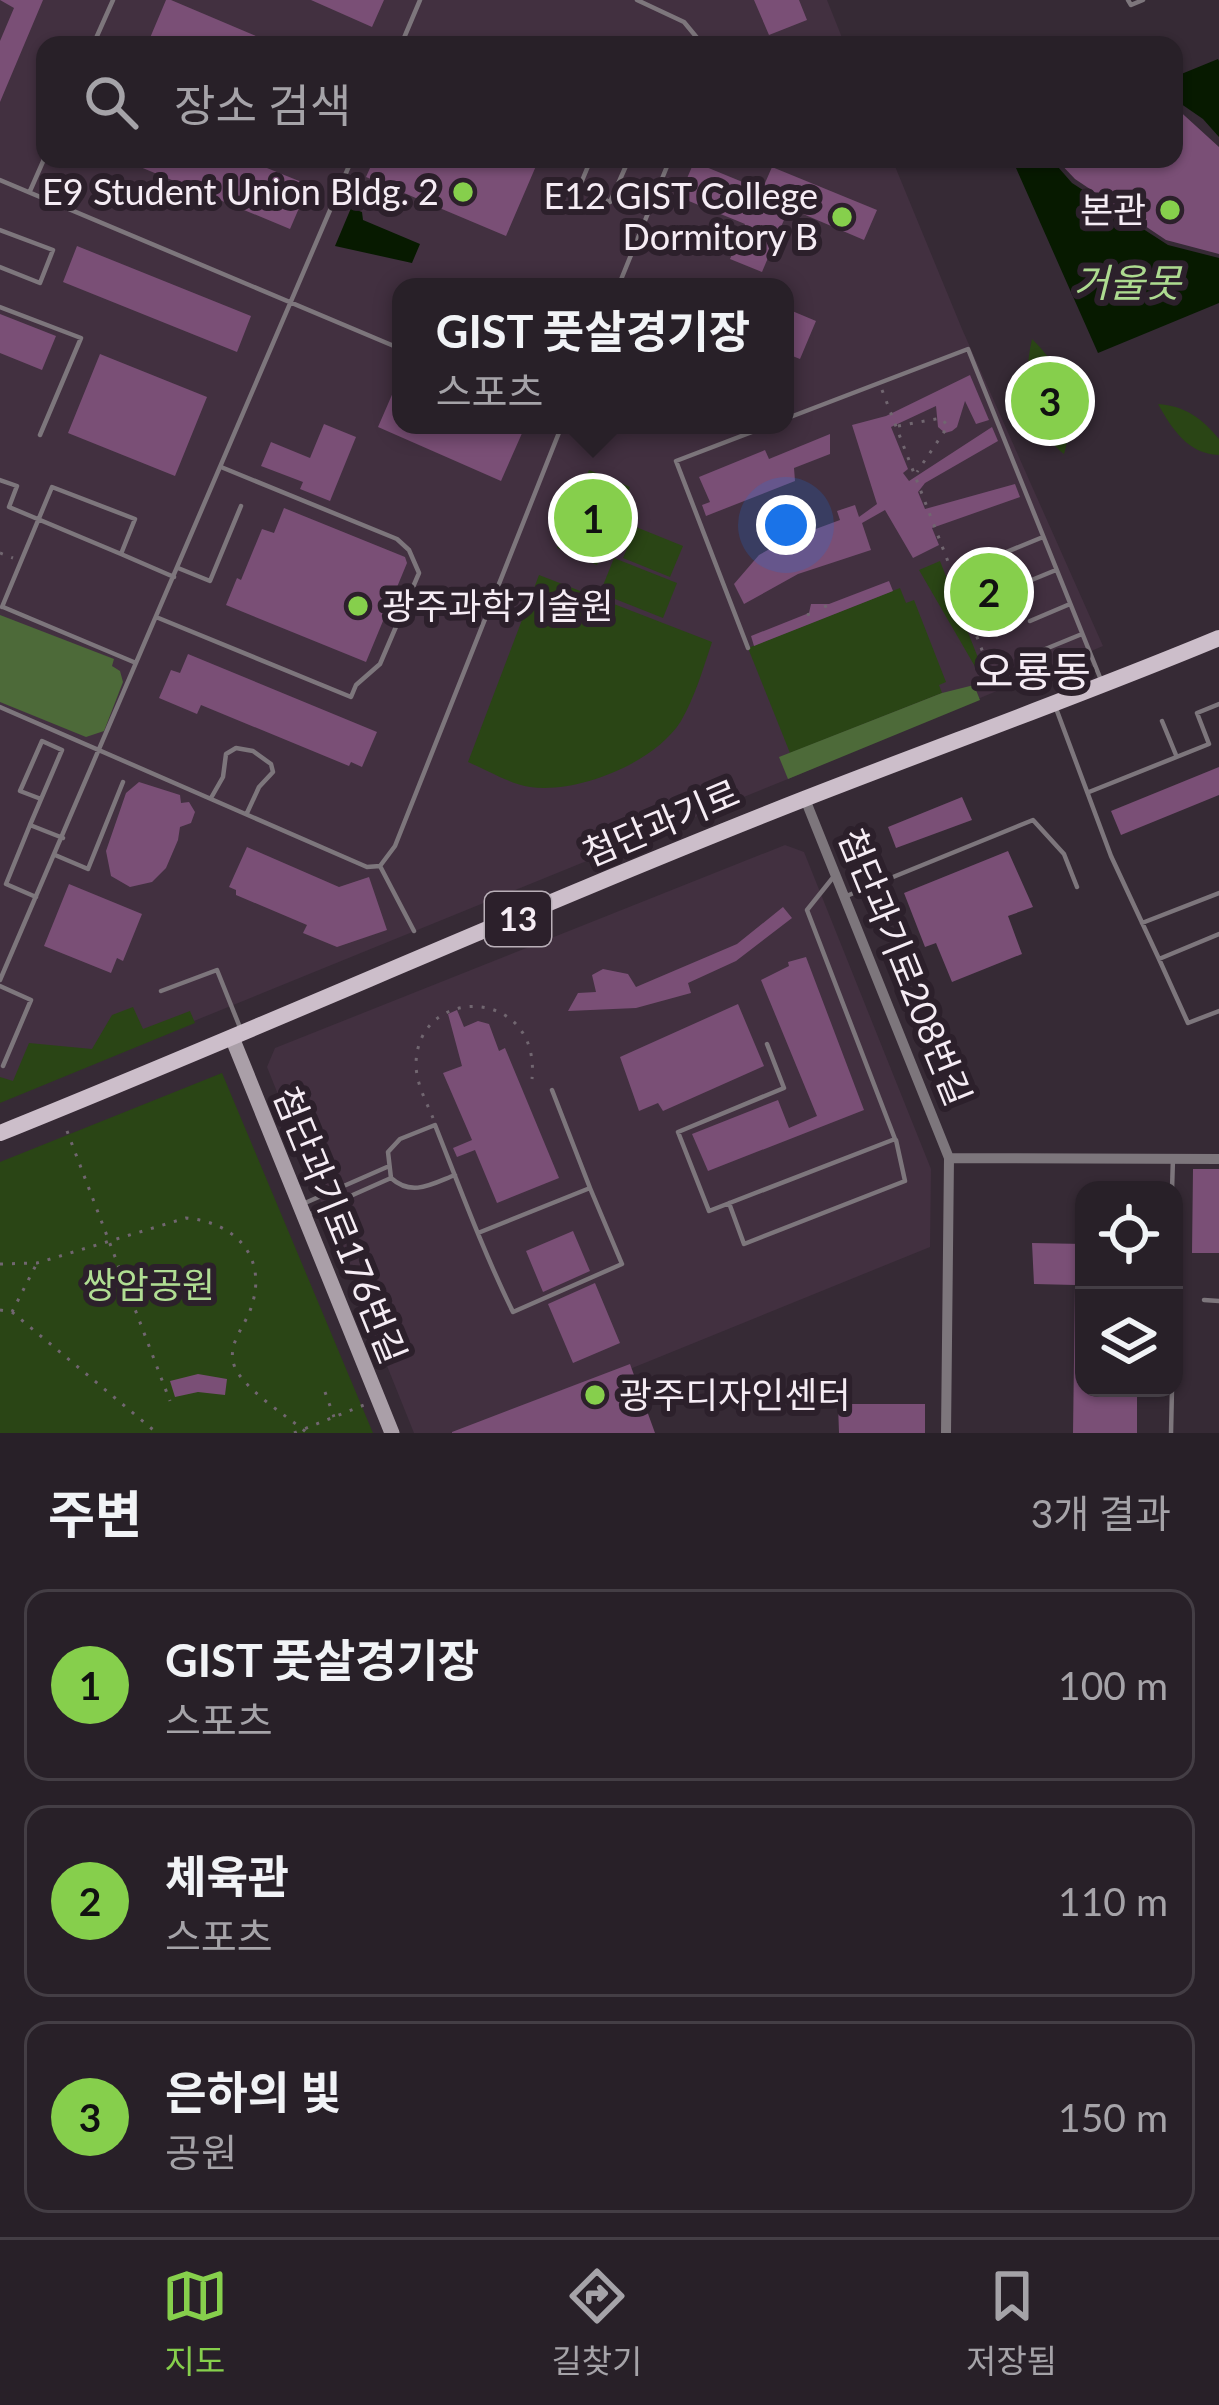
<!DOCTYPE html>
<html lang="ko">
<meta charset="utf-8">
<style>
:root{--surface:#282028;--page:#302830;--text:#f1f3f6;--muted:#a5a3a8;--line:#443e45;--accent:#86cf4c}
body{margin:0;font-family:Lato,"Noto Sans KR",sans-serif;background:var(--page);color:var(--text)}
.controls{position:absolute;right:36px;bottom:36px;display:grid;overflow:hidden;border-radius:24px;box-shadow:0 3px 9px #0004}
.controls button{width:108px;height:108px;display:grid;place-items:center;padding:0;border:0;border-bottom:3px solid var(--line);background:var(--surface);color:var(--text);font:60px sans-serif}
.you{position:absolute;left:786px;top:525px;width:42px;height:42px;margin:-30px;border:9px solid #fff;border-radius:50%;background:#1a73e8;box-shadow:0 0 0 18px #1a73e833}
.badge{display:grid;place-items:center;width:78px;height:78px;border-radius:50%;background:var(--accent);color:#111;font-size:39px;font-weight:700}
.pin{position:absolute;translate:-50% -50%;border:6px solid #fff;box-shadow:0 3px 12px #0006}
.popup{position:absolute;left:392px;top:278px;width:402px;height:156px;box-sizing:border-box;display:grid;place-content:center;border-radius:24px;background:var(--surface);filter:drop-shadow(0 3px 9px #0005);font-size:39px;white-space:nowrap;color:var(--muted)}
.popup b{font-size:45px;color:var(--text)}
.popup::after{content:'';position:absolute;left:50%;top:100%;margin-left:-24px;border:24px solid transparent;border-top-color:var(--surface)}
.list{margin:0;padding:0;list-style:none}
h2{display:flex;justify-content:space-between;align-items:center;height:156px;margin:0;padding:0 48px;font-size:51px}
h2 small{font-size:39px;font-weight:400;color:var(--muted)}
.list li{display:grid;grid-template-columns:78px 1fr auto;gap:36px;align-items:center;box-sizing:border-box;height:192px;margin:0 24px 24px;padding:0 24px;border:3px solid var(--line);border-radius:24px}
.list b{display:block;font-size:45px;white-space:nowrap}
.list p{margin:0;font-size:39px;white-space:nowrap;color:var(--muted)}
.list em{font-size:39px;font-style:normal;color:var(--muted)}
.icon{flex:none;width:66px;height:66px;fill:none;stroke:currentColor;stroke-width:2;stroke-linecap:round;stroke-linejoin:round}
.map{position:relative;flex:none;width:1219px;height:1433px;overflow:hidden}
.search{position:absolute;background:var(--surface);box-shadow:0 3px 9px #0004;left:36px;right:36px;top:36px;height:132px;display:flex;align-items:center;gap:30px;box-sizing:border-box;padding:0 42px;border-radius:24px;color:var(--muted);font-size:45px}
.sheet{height:804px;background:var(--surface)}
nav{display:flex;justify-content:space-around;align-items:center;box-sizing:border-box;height:168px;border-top:3px solid var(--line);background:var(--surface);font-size:33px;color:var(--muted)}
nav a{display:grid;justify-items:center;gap:6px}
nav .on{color:var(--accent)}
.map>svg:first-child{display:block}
.built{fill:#423040;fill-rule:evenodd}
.green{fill:#2a4515}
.forest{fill:#4d6a39}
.water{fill:#071a00}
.building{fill:#7a4f76}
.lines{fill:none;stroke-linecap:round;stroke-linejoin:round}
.path{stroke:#716670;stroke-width:3;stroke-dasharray:3 9;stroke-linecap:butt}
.lane{stroke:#7d767c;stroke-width:4.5}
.street{stroke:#7d767c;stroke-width:10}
.secondary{stroke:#aa9fa8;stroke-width:15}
.primary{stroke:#ccbeca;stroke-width:16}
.poi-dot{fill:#86cf4c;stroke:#2c202b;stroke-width:4.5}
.labels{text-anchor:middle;stroke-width:12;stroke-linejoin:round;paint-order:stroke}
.shield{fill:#2c202b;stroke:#b9afb8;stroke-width:3}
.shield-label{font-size:33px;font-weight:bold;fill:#f5ecf4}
.poi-label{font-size:36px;fill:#f5ecf4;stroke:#2c202b;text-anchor:end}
.street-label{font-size:36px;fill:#f5ecf4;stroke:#2c202b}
.park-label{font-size:36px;fill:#b0de93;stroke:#2c202b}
.water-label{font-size:39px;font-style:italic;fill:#addb90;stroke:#2c202b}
.quarter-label{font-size:42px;fill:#f5ecf4;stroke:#2c202b}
</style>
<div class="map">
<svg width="1219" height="1433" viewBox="0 0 1219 1433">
<rect width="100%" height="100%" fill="#362a35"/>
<!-- built -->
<path class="built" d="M 0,0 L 827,0 L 845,45 L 45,45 L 45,159 L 892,159 L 962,329 L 1103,646 L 788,779 L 0,1100 ZM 401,287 L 785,287 L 785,425 L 401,425 Z
M 785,845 L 804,852 L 931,1169 L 930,1247 L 472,1433 L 414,1433 L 267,1067 L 275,1048 Z"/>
<!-- green -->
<path class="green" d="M 1032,339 C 1066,372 1078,409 1064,454 C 1028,424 1022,382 1032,339 Z
M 1158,404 C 1185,406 1202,418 1219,439 L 1219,455 C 1188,454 1172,429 1158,404 Z
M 589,470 L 630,487 L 597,565 L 557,548 Z
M 636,527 L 683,546 L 670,577 L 623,558 Z
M 614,558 L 677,583 L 663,618 L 600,593 Z
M 940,561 L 982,668 L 977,670 L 919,570 Z
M 539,575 L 712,642 C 703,669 695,697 681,721 C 655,763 577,794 530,787 C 510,784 487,770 468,762 Z
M 900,588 L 906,603 L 914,600 L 946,682 L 939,685 L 942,693 L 790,753 L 748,648 Z
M 133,1007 L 143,1029 L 190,1011 L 195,1023 L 0,1103 L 0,1077 L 13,1081 L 29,1043 L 92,1049 L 112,1015 Z
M 222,1073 L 373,1433 L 0,1433 L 0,1162 Z"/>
<!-- forest -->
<path class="forest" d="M 0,615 L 114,659 L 112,666 L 120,671 L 123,682 L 104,731 L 86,737 L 0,702 Z
M 974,685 L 980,700 L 788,779 L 779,757 L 942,693 Z"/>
<!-- water -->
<path class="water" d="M 1218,59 L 1219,61 L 1219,137 L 1203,119 L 1174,99 L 1174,77 Z
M 1012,159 L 1051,159 L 1072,183 L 1168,245 L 1219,258 L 1219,303 L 1098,353 Z
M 351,208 L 362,212 L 363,220 L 420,244 L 412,263 L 335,246 Z"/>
<!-- building -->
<path class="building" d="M 0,0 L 43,0 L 0,102 L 0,41 L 14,8 Z
M 166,0 L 171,0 L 277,45 L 147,45 Z
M 311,0 L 384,0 L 372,27 Z
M 754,0 L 799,0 L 807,20 L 769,35 Z
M 1174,106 L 1219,147 L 1219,254 L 1166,240 L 1075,179 L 1056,159 L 1174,159 Z
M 121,159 L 245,159 L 309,185 L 290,229 Z
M 374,159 L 539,159 L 506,236 L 366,177 Z
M 694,162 L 762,190 L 772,167 L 877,210 L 864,240 L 789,208 L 762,272 L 730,259 L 745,224 L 679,197 Z
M 77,246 L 251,316 L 237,352 L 63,282 Z
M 785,308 L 816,321 L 800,359 L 785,353 Z
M 0,314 L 56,336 L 42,370 L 0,353 Z
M 100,354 L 207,397 L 175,476 L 68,433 Z
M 401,374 L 401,425 L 509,425 L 523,431 L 501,481 L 378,427 Z
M 970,375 L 989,420 L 976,424 L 965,401 L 957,427 L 952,431 L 945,433 L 938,427 L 936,406 L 891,427 L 908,469 L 903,473 L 909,481 L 992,427 L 998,441 L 925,483 L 918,492 L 925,509 L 1015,484 L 1020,497 L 932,528 L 939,545 L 913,558 L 885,510 L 862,523 L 871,550 L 798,574 L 744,604 L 734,584 L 759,555 L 786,540 L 840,520 L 837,511 L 855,505 L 859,517 L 877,504 L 852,425 L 886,416 Z
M 324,424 L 356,437 L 330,501 L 300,489 L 303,482 L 261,466 L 271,442 L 310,458 Z
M 830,434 L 830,454 L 794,468 L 795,481 L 706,516 L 702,505 L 710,502 L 699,477 L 765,450 L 769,459 Z
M 284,508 L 405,557 L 407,563 L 366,662 L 226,605 L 237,578 L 241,580 L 262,529 L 274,533 Z
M 994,553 L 1021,616 L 984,631 L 957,568 Z
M 889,581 L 893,591 L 754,646 L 751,636 L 809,613 L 811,604 L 829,604 Z
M 188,654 L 377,732 L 362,767 L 351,762 L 349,766 L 201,705 L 197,714 L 159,698 L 171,670 L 180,673 Z
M 1219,767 L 1219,795 L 1121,835 L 1111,811 Z
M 139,782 L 180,795 L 181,803 L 189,802 L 195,812 L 191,823 L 180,827 L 178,840 L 166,868 L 152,882 L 130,887 L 111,876 L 106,851 L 126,793 Z
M 962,797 L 972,820 L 896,848 L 888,827 Z
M 247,847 L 339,887 L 369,877 L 387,930 L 337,947 L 303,933 L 307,925 L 236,895 L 236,890 L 229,887 Z
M 1008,851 L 1033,907 L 1008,916 L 1022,954 L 952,982 L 936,943 L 925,947 L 904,893 Z
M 69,884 L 142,914 L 123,961 L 117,958 L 111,973 L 44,946 Z
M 783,907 L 792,918 L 736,961 L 688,983 L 691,993 L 636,1008 L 568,1011 L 578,993 L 596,992 L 592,975 L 603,969 L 628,974 L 636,987 L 737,944 Z
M 806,957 L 864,1110 L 708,1171 L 692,1134 L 778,1100 L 789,1128 L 817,1116 L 761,980 L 789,966 L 788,962 Z
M 738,1004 L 764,1066 L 663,1111 L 658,1103 L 639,1111 L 620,1057 Z
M 457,1010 L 464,1027 L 478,1021 L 489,1024 L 499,1051 L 505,1048 L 559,1178 L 497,1203 L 475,1150 L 457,1157 L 453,1148 L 472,1140 L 443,1073 L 462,1066 L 448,1014 Z
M 1193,1169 L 1219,1169 L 1219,1253 L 1192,1253 Z
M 573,1231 L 590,1271 L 543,1292 L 526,1251 Z
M 1032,1243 L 1084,1244 L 1084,1388 L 1137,1388 L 1137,1433 L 1073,1433 L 1075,1285 L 1034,1284 Z
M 595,1283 L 620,1343 L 573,1363 L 548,1304 Z
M 630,1364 L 655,1433 L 452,1433 L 452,1432 Z
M 198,1374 L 227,1379 L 225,1395 L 198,1392 L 175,1397 L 170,1381 Z
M 838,1404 L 925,1404 L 925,1433 L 839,1433 Z"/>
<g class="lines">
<!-- path -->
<path class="path" d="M 882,390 L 997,689
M 898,426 L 941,418 L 948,426 L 917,472
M 0,553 L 13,558
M 825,605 L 829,616
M 808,613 L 811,623
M 433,1118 C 426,1101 416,1083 416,1064 C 417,984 541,986 532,1079
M 67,1131 L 170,1401
M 0,1264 L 37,1263 L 186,1218 C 234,1222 269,1256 251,1308 C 245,1326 229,1342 233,1361 C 237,1386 288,1416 307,1433
M 0,1310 L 12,1312 L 36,1265
M 12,1312 L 157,1433
M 325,1392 L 334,1417
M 294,1433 L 364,1405"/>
<!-- lane -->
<path class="lane" d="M 637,0 L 684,22 L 703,45
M 1128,0 L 1131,5 L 1143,0
M 93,45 L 113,0
M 401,45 L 420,0
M 41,92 L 45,94
M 591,159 L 579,188 L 610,202 L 629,159
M 0,180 L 401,349
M 30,191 L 45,157
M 0,230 L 53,250 L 40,283 L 0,267
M 618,287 L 670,159
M 0,307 L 81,338 L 40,435
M 785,419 L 968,349 L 1101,680
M 0,480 L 17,486 L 9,507 L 121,554
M 1004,553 L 1043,537
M 178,568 L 210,581 L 241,506
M 1017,586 L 1056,570
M 2,607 L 52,487 L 135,519 L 121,554 L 174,577
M 3,607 L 136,663
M 156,617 L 351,697 L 356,685 L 380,664 L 419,573 L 409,550 L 397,539 L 221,467
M 1030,621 L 1070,604
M 748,648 L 676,461 L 770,425
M 1043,650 L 1082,634
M 0,707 L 367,867 L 380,866 L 395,846 L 562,425
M 1057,711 L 1111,856 L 1159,959 L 1219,934
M 1162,721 L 1176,755
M 1089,792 L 1209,744 L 1197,713 L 1219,704
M 211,798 L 223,777 L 226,754 L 236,748 L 253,751 L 271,764 L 273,772 L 259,787 L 247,813
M 41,799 L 20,791 L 42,741 L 62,750 L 30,825 L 63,838
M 30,825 L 6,884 L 36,897
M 55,855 L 88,869 L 123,782
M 380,866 L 414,931
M 844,897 L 1033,820 L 1064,854 L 1077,887
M 1142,923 L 1219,893
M 1159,959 L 1188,1023 L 1219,1011
M 0,980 L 352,159
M 0,986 L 31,1000 L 3,1066
M 161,991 L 217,970 L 241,1030
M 767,1044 L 784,1088 L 678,1132 L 709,1211 L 895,1139 L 807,910 L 835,875
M 455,1175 C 432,1184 412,1197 391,1178 L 388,1152 L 400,1139 L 435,1125 C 460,1188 483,1251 513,1312 L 622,1264 L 590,1188
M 1172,1190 L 1173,1158
M 305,1203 L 387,1167
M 729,1203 L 744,1244 L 905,1181 L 896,1140
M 310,1214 L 391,1178
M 478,1233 L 590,1188 L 552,1090
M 1204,1300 L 1219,1301
M 1171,1433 L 1172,1388"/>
<!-- street -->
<path class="street" d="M 805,799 L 949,1158 L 946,1433
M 949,1158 L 1219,1159"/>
<!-- secondary -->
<path class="secondary" d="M 233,1040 L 392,1433"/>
<!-- primary -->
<path class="primary" d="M 0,1133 C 269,1025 534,905 804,799 C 942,745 1082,695 1219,638"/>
</g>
<!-- markers -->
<g class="poi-dot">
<circle cx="463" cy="192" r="12"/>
<circle cx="1170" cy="210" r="12"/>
<circle cx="842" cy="217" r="12"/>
<circle cx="358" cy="606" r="12"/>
<circle cx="595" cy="1395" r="12"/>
</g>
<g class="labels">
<!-- shield labels -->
<rect class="shield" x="485" y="892" width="66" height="54" rx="9"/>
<g class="shield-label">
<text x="518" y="931">13</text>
</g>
<!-- poi labels -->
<g class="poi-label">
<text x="439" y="205">E9 Student Union Bldg. 2</text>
<text x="818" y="209">E12 GIST College<tspan x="818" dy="41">Dormitory B</tspan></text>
<text x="1146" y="223">본관</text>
<text x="382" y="619" text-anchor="start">광주과학기술원</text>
<text x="619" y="1408" text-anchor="start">광주디자인센터</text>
</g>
<!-- street labels -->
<g class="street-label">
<text transform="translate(661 823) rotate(-23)" y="13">첨단과기로</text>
<text transform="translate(905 967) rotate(68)" y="13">첨단과기로208번길</text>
<text transform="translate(340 1225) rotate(68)" y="13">첨단과기로176번길</text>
</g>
<!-- park labels -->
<g class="park-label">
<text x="149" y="1298">쌍암공원</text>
</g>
<!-- water labels -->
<g class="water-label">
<text x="1127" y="297">거울못</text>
</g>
<!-- quarter labels -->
<g class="quarter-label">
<text x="1033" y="687">오룡동</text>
</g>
</g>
</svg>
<div class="controls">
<button><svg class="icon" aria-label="locate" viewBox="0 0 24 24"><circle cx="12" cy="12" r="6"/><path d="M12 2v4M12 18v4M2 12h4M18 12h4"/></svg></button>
<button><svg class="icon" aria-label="layers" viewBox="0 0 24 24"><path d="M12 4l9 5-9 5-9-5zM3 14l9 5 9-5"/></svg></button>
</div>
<div class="you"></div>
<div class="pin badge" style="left:593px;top:518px">1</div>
<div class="popup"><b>GIST 풋살경기장</b>스포츠</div>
<div class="pin badge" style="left:989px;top:592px">2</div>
<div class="pin badge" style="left:1050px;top:401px">3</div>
<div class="search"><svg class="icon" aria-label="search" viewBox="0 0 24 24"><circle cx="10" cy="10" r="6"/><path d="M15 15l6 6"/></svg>장소 검색</div>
</div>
<section class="sheet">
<h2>주변<small>3개 결과</small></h2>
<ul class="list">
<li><span class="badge">1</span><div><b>GIST 풋살경기장</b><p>스포츠</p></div><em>100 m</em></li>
<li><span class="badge">2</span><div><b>체육관</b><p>스포츠</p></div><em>110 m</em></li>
<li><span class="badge">3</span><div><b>은하의 빛</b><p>공원</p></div><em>150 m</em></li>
</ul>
</section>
<nav>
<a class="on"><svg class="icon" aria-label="map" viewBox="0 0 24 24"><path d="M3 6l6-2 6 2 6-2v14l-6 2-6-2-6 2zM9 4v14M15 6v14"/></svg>지도</a>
<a><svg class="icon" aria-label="directions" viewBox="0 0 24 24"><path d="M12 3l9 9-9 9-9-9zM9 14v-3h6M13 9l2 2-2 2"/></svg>길찾기</a>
<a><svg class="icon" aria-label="saved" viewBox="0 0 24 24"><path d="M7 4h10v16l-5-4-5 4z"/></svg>저장됨</a>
</nav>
